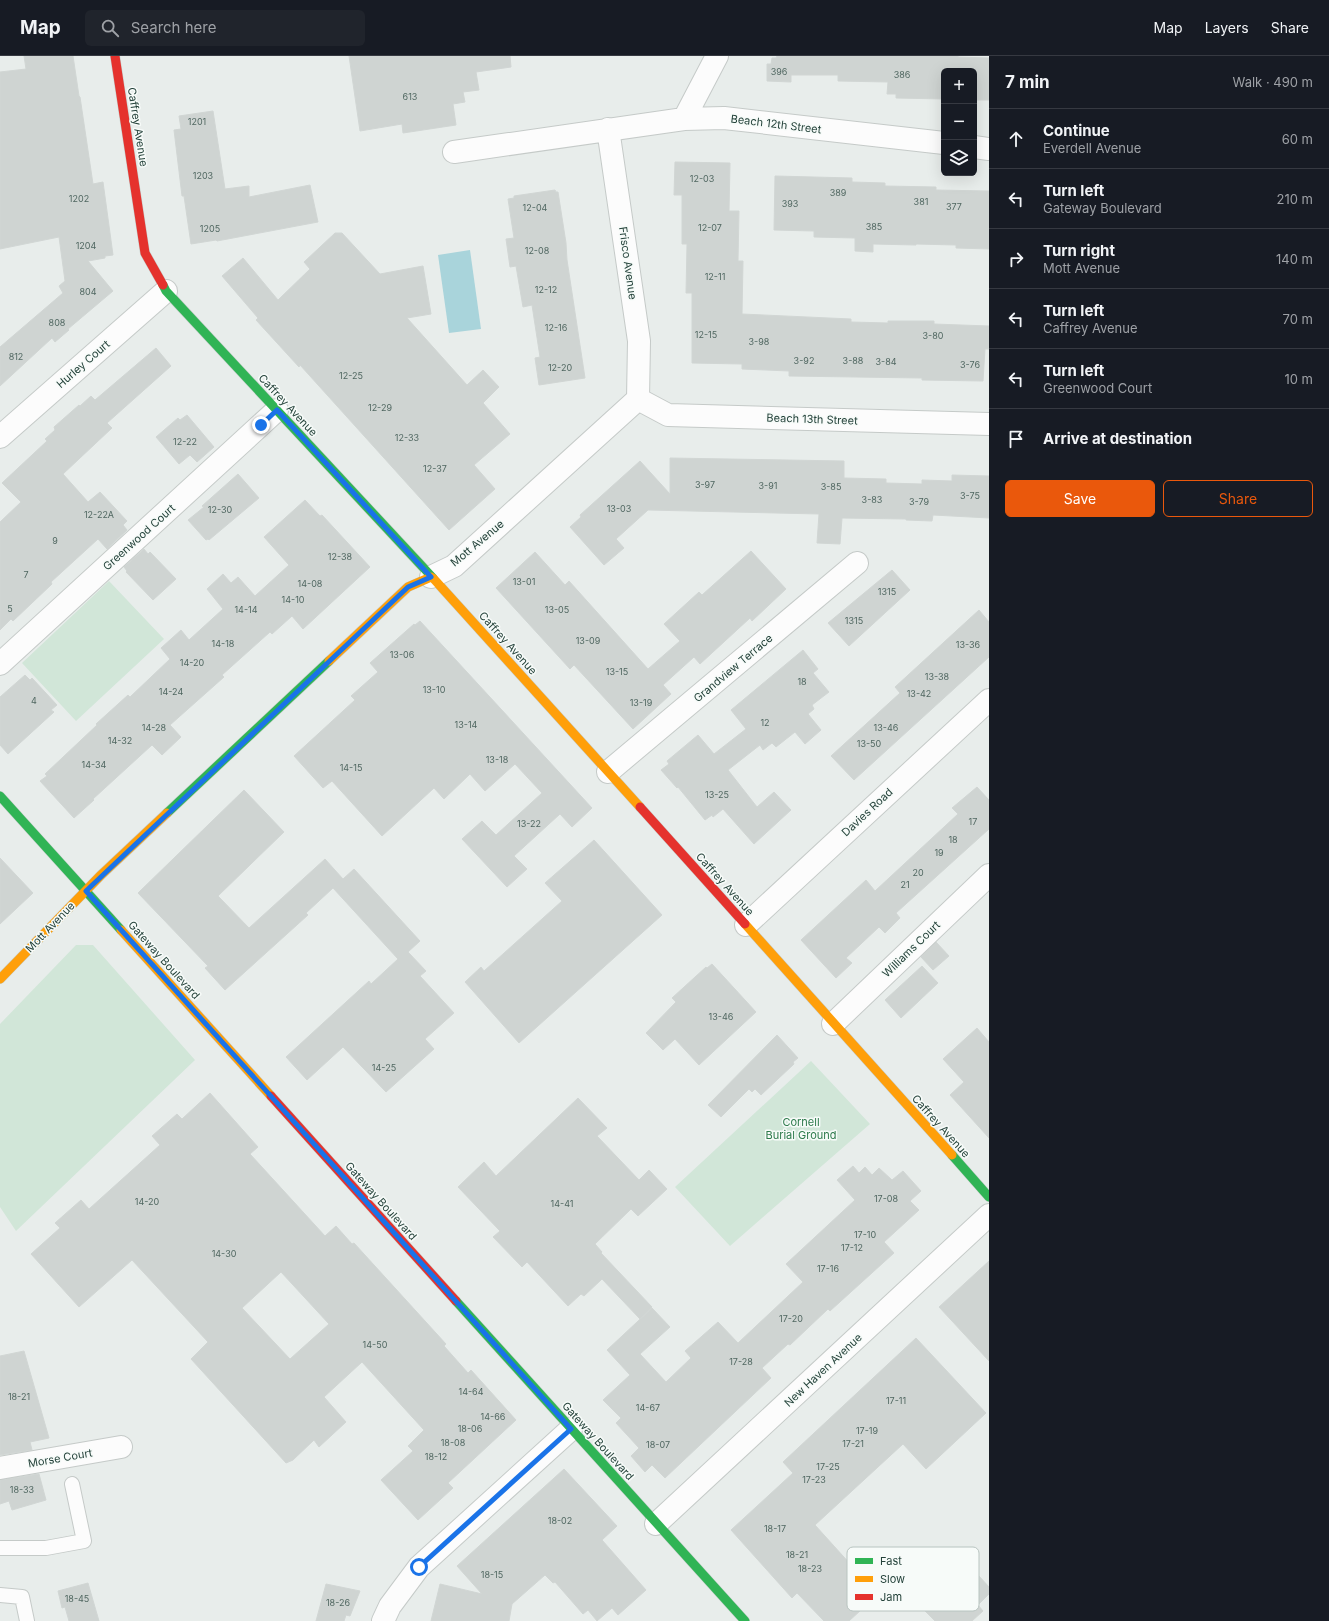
<!DOCTYPE html>
<meta charset="utf-8">
<style>
:root{--surface:#171b24;--page:#20242c;--text:#f1f3f6;--muted:#9ea1a6;--line:#363941;--accent:#ea580c}
body{margin:0;font-family:Inter,sans-serif;background:var(--page);color:var(--text)}
.controls{position:absolute;right:12px;top:12px;display:grid;overflow:hidden;border-radius:6px;box-shadow:0 4px 16px #0002}
.controls button{width:36px;height:36px;display:grid;place-items:center;padding:0;border:0;border-bottom:1px solid var(--line);background:var(--surface);color:var(--text);font:20px sans-serif}
.stop{position:absolute;width:12px;height:12px;margin:-9px;border:3px solid #1a73e8;border-radius:50%;background:#fff}
.stop.end{background:#1a73e8;border-color:#fff;box-shadow:0 1px 4px #0008}
.list{margin:0;padding:0;list-style:none}
h2{display:flex;justify-content:space-between;align-items:center;height:52px;margin:0;padding:0 16px;font-size:17px}
h2 small{font-size:13px;font-weight:400;color:var(--muted)}
.list li{display:grid;grid-template-columns:26px 1fr auto;gap:12px;align-items:center;box-sizing:border-box;height:60px;padding:0 16px;border-top:1px solid var(--line)}
.list b{display:block;font-size:15px;white-space:nowrap}
.list p{margin:0;font-size:13px;white-space:nowrap;color:var(--muted)}
.list em{font-size:13px;font-style:normal;color:var(--muted)}
.actions{display:flex;gap:8px;padding:12px 16px}
.actions a{flex:1;padding:9px 0;border:1px solid var(--accent);border-radius:6px;text-align:center;font-size:14px;color:var(--accent)}
.actions .main{background:var(--accent);color:#fff}
.icon{flex:none;width:22px;height:22px;fill:none;stroke:currentColor;stroke-width:2;stroke-linecap:round;stroke-linejoin:round}
.map{position:relative;flex:none;width:989px;height:1565px;overflow:hidden}
header{display:flex;align-items:center;gap:24px;box-sizing:border-box;height:56px;padding:0 20px;background:var(--surface);border-bottom:1px solid var(--line)}
header strong{font-size:19px}
nav{display:flex;gap:22px;margin-inline-start:auto;font-size:14px}
.search{width:280px;height:36px;background:var(--page);display:flex;align-items:center;gap:10px;box-sizing:border-box;padding:0 14px;border-radius:6px;color:var(--muted);font-size:15px}
main{display:flex}
aside{flex:1;background:var(--surface)}
.map>svg:first-child{display:block}
.green{fill:#d1e6d8}
.water{fill:#a9d4db}
.building{fill:#cfd4d2;stroke:#d1d6d4;fill-rule:evenodd}
.lines{fill:none;stroke-linecap:round;stroke-linejoin:round}
.lane-casing{stroke:#c5cac8;stroke-width:16}
.street-casing{stroke:#c5cac8;stroke-width:24}
.fast-casing{stroke:#c3cbc8;stroke-width:10}
.slow-casing{stroke:#c3cbc8;stroke-width:10}
.jam-casing{stroke:#c3cbc8;stroke-width:10}
.lane{stroke:#fcfcfc;stroke-width:14}
.street{stroke:#fcfcfc;stroke-width:22}
.fast{stroke:#30b455;stroke-width:9}
.slow{stroke:#ff9f0a;stroke-width:9}
.jam{stroke:#e5322d;stroke-width:9}
.route{stroke:#1a73e8;stroke-width:5}
.labels{text-anchor:middle;stroke-width:3;stroke-linejoin:round;paint-order:stroke}
.number-label{font-size:9px;fill:#506761}
.street-label{font-size:11px;fill:#24423a;stroke:#f7fbf9}
.park-label{font-size:11px;fill:#2d7a4b;stroke:#f7fbf9}
.key{fill:#f7fbf9;stroke:#b8c4c0;stroke-width:1}
.key-label{font-size:11px;fill:#24423a}
</style>
<header>
<strong>Map</strong>
<div class="search"><svg class="icon" aria-label="search" viewBox="0 0 24 24"><circle cx="10" cy="10" r="6"/><path d="M15 15l6 6"/></svg>Search here</div>
<nav><a>Map</a><a>Layers</a><a>Share</a></nav>
</header>
<main>
<div class="map">
<svg width="989" height="1565" viewBox="0 0 989 1565">
<rect width="100%" height="100%" fill="#e8edeb"/>
<!-- green -->
<path class="green" d="M 109,525 L 164,583 L 76,665 L 22,607 Z
M 76,889 L 93,889 L 195,1004 L 16,1175 L 0,1151 L 0,968 Z
M 811,1005 L 870,1068 L 730,1190 L 675,1131 Z"/>
<!-- water -->
<path class="water" d="M 470,194 L 481,273 L 449,277 L 438,199 Z"/>
<!-- building -->
<path class="building" d="M 24,0 L 73,0 L 79,40 L 80,41 L 93,128 L 103,126 L 113,199 L 105,200 L 105,202 L 88,205 L 113,235 L 68,273 L 69,274 L 55,286 L 52,282 L 0,330 L 0,291 L 63,237 L 59,230 L 65,225 L 59,181 L 0,193 L 0,16 L 26,13 Z
M 349,0 L 510,0 L 511,11 L 476,16 L 479,34 L 463,36 L 465,46 L 453,48 L 456,69 L 403,77 L 402,68 L 360,75 Z
M 777,0 L 958,0 L 958,1 L 989,2 L 989,44 L 974,44 L 974,15 L 944,15 L 944,43 L 896,42 L 896,38 L 887,38 L 888,26 L 838,25 L 838,19 L 791,19 L 791,26 L 767,25 L 767,8 L 771,8 L 772,2 L 776,2 Z
M 213,55 L 225,133 L 249,130 L 249,141 L 310,129 L 318,166 L 217,185 L 216,184 L 191,188 L 184,140 L 182,140 L 174,74 L 181,73 L 179,60 Z
M 675,106 L 730,107 L 729,155 L 739,155 L 738,205 L 743,205 L 742,258 L 851,263 L 851,266 L 888,267 L 888,265 L 934,265 L 934,268 L 989,270 L 989,293 L 985,293 L 983,325 L 922,324 L 922,322 L 789,320 L 789,315 L 742,313 L 742,308 L 692,307 L 692,237 L 686,237 L 687,188 L 682,188 L 682,139 L 674,139 Z
M 775,120 L 852,122 L 852,126 L 885,127 L 885,130 L 936,131 L 936,134 L 989,135 L 989,193 L 956,192 L 956,189 L 916,188 L 916,189 L 873,188 L 873,196 L 855,195 L 855,182 L 814,181 L 814,175 L 774,174 Z
M 555,134 L 556,136 L 558,136 L 566,187 L 567,204 L 585,322 L 539,329 L 535,302 L 540,301 L 532,249 L 523,251 L 516,210 L 510,211 L 506,183 L 514,182 L 508,143 L 514,142 L 514,140 Z
M 335,177 L 342,177 L 380,218 L 423,210 L 431,258 L 407,262 L 467,329 L 483,314 L 499,331 L 483,347 L 510,378 L 474,409 L 495,433 L 449,474 L 300,309 L 299,311 L 256,264 L 258,262 L 222,220 L 243,202 L 278,244 L 310,213 L 304,206 Z
M 156,292 L 171,310 L 107,367 L 112,372 L 63,418 L 88,446 L 100,436 L 127,465 L 123,469 L 127,474 L 107,493 L 98,483 L 51,526 L 52,528 L 13,565 L 11,563 L 0,574 L 0,466 L 21,446 L 2,427 L 47,385 L 45,383 L 55,374 L 54,371 L 79,349 L 80,350 L 91,340 L 95,344 Z
M 187,359 L 214,391 L 197,406 L 190,399 L 179,408 L 156,381 L 178,362 L 180,364 Z
M 670,402 L 844,405 L 844,422 L 886,423 L 886,427 L 922,428 L 922,424 L 952,425 L 952,419 L 989,420 L 989,462 L 933,459 L 932,465 L 906,464 L 906,463 L 842,462 L 840,488 L 817,487 L 819,458 L 648,454 L 616,483 L 624,492 L 604,509 L 570,471 L 581,461 L 580,459 L 640,405 L 670,438 Z
M 238,418 L 259,442 L 209,484 L 208,483 L 206,484 L 188,464 L 204,451 L 202,450 Z
M 305,444 L 320,460 L 322,459 L 370,511 L 303,573 L 292,560 L 272,578 L 270,576 L 222,619 L 224,621 L 170,669 L 181,681 L 162,699 L 152,689 L 93,743 L 94,744 L 74,762 L 40,725 L 47,720 L 45,718 L 97,669 L 96,668 L 128,639 L 130,641 L 170,603 L 161,592 L 181,574 L 189,584 L 223,553 L 207,533 L 223,518 L 231,527 L 238,521 L 255,540 L 289,509 L 264,481 Z
M 144,493 L 148,498 L 150,496 L 176,523 L 153,544 L 126,516 L 127,515 L 124,511 Z
M 751,495 L 786,533 L 752,565 L 750,562 L 700,608 L 694,601 L 663,629 L 671,638 L 633,673 L 574,609 L 570,613 L 496,532 L 535,496 L 565,529 L 569,525 L 648,613 L 680,585 L 664,568 L 699,536 L 702,539 Z
M 892,514 L 910,534 L 849,590 L 828,567 Z
M 979,554 L 989,566 L 989,601 L 854,724 L 831,700 L 900,637 L 895,631 Z
M 420,565 L 592,752 L 572,771 L 560,758 L 514,800 L 527,813 L 507,831 L 462,783 L 482,765 L 496,779 L 542,737 L 515,708 L 485,735 L 470,718 L 444,743 L 434,732 L 382,780 L 332,725 L 323,732 L 294,700 L 355,644 L 351,640 L 378,616 L 370,607 L 414,568 L 415,569 Z
M 803,594 L 818,613 L 813,617 L 829,636 L 812,649 L 814,653 L 808,658 L 821,674 L 805,688 L 795,676 L 776,691 L 772,687 L 763,694 L 760,689 L 728,714 L 757,751 L 774,736 L 791,754 L 754,788 L 723,753 L 713,761 L 712,759 L 705,764 L 678,731 L 677,732 L 661,714 L 669,708 L 667,705 L 698,679 L 714,698 L 746,673 L 731,654 Z
M 25,619 L 30,624 L 32,622 L 57,649 L 51,654 L 54,656 L 8,698 L 0,689 L 0,641 Z
M 977,731 L 989,744 L 989,773 L 896,857 L 900,862 L 885,877 L 879,871 L 846,902 L 852,907 L 836,922 L 801,884 L 866,824 L 875,835 L 958,758 L 952,752 Z
M 244,734 L 284,776 L 218,840 L 249,872 L 325,803 L 343,823 L 354,813 L 420,885 L 408,896 L 426,915 L 420,920 L 454,957 L 425,983 L 434,993 L 386,1036 L 343,991 L 307,1024 L 286,1001 L 369,925 L 371,928 L 398,903 L 333,832 L 306,857 L 308,859 L 225,934 L 205,912 L 208,910 L 138,837 Z
M 594,784 L 662,859 L 519,987 L 465,926 L 481,911 L 484,915 L 562,845 L 545,827 Z
M 0,802 L 33,837 L 0,868 Z
M 936,886 L 949,900 L 933,914 L 921,901 Z
M 712,908 L 756,956 L 699,1009 L 675,983 L 663,994 L 646,977 L 676,946 L 672,942 L 706,911 L 707,912 Z
M 922,910 L 938,927 L 901,962 L 885,944 Z
M 977,972 L 989,986 L 989,1082 L 950,1039 L 964,1026 L 943,1003 Z
M 777,979 L 798,1002 L 793,1006 L 794,1008 L 761,1039 L 755,1033 L 752,1036 L 749,1033 L 721,1061 L 708,1049 Z
M 210,1037 L 258,1091 L 250,1098 L 325,1180 L 336,1170 L 352,1188 L 354,1187 L 446,1288 L 444,1290 L 468,1317 L 471,1314 L 516,1364 L 448,1427 L 453,1432 L 418,1464 L 381,1424 L 413,1395 L 408,1390 L 424,1374 L 362,1306 L 324,1341 L 346,1366 L 319,1391 L 314,1384 L 293,1404 L 286,1407 L 191,1303 L 208,1286 L 132,1204 L 79,1251 L 31,1198 L 60,1172 L 55,1167 L 81,1144 L 89,1153 L 160,1089 L 152,1080 L 177,1058 L 182,1063 ZM 281,1216 L 329,1268 L 290,1303 L 242,1252 Z
M 578,1042 L 607,1072 L 597,1080 L 639,1124 L 649,1114 L 667,1133 L 638,1160 L 631,1153 L 595,1188 L 602,1196 L 601,1197 L 652,1251 L 640,1263 L 602,1223 L 584,1240 L 581,1238 L 568,1250 L 527,1206 L 522,1211 L 493,1181 L 500,1175 L 458,1131 L 484,1106 L 496,1120 Z
M 853,1110 L 859,1117 L 865,1111 L 872,1119 L 879,1112 L 892,1124 L 903,1115 L 921,1135 L 910,1145 L 919,1154 L 884,1186 L 894,1197 L 830,1255 L 828,1253 L 790,1289 L 788,1288 L 762,1312 L 771,1322 L 665,1422 L 652,1409 L 645,1416 L 631,1400 L 639,1392 L 616,1367 L 621,1362 L 603,1344 L 630,1319 L 607,1294 L 652,1252 L 670,1271 L 640,1298 L 666,1326 L 691,1302 L 685,1295 L 718,1266 L 738,1287 L 803,1226 L 786,1208 L 855,1144 L 837,1124 Z
M 989,1205 L 989,1305 L 939,1251 Z
M 916,1282 L 986,1357 L 926,1413 L 903,1388 L 815,1469 L 852,1510 L 858,1505 L 884,1533 L 849,1565 L 824,1565 L 797,1537 L 792,1542 L 731,1474 L 793,1417 L 783,1406 Z
M 24,1295 L 49,1382 L 30,1386 L 32,1394 L 0,1399 L 0,1300 Z
M 564,1413 L 617,1470 L 602,1484 L 646,1534 L 618,1559 L 612,1552 L 597,1565 L 588,1554 L 583,1558 L 555,1526 L 553,1527 L 545,1519 L 512,1548 L 509,1565 L 431,1565 L 440,1528 L 482,1538 L 457,1510 Z
M 39,1418 L 46,1444 L 12,1454 L 9,1445 L 0,1448 L 0,1424 Z
M 959,1498 L 989,1531 L 989,1538 L 978,1549 L 983,1555 L 972,1565 L 935,1565 L 921,1551 L 936,1537 L 931,1531 L 946,1517 L 943,1513 Z
M 88,1527 L 99,1565 L 69,1565 L 65,1551 L 62,1552 L 58,1535 Z
M 326,1528 L 360,1535 L 350,1560 L 346,1559 L 344,1565 L 316,1565 Z"/>
<g class="lines">
<!-- lane casing -->
<g class="lane-casing">
<path id="lane" d="M 0,1492 L 46,1492 L 84,1485 L 72,1428
M 0,1539 L 22,1541 L 27,1565"/>
</g>
<!-- street casing -->
<g class="street-casing">
<path id="street" d="M 684,63 L 717,0
M 608,73 L 639,285 L 638,343
M 974,91 L 989,93
M 454,96 L 684,63 L 724,62 L 944,87
M 638,343 L 668,359 L 989,368
M 0,381 L 166,235
M 431,521 L 454,510 L 638,343
M 0,608 L 277,354
M 608,716 L 857,507
M 746,869 L 989,644
M 833,968 L 989,819
M 0,1412 L 121,1391
M 656,1468 L 989,1159
M 383,1565 L 390,1550 L 419,1511 L 571,1373"/>
</g>
<!-- fast casing -->
<g class="fast-casing">
<path id="fast" d="M 163,229 L 166,235 L 433,522
M 0,740 L 121,874
M 167,757 L 329,605
M 952,1099 L 989,1141
M 456,1245 L 745,1565"/>
</g>
<!-- slow casing -->
<g class="slow-casing">
<path id="slow" d="M 433,522 L 640,751
M 329,605 L 408,531 L 431,521
M 745,868 L 952,1099
M 121,874 L 271,1040
M 0,923 L 101,819 L 167,757"/>
</g>
<!-- jam casing -->
<g class="jam-casing">
<path id="jam" d="M 115,0 L 145,197 L 163,229
M 640,751 L 745,868
M 271,1040 L 456,1245"/>
</g>
<!-- lane -->
<use href="#lane" class="lane"/>
<!-- street -->
<use href="#street" class="street"/>
<!-- fast -->
<use href="#fast" class="fast"/>
<!-- slow -->
<use href="#slow" class="slow"/>
<!-- jam -->
<use href="#jam" class="jam"/>
</g>
<g class="lines">
<!-- route -->
<path class="route" d="M 261,369 L 277,354 L 431,521 L 408,531 L 86,835 L 571,1373 L 419,1511"/>
</g>
<g class="labels">
<!-- number labels -->
<g class="number-label">
<text x="779" y="19">396</text>
<text x="902" y="22">386</text>
<text x="410" y="44">613</text>
<text x="197" y="69">1201</text>
<text x="203" y="123">1203</text>
<text x="702" y="126">12-03</text>
<text x="838" y="140">389</text>
<text x="79" y="146">1202</text>
<text x="921" y="149">381</text>
<text x="790" y="151">393</text>
<text x="954" y="154">377</text>
<text x="535" y="155">12-04</text>
<text x="874" y="174">385</text>
<text x="710" y="175">12-07</text>
<text x="210" y="176">1205</text>
<text x="86" y="193">1204</text>
<text x="537" y="198">12-08</text>
<text x="715" y="224">12-11</text>
<text x="546" y="237">12-12</text>
<text x="88" y="239">804</text>
<text x="57" y="270">808</text>
<text x="556" y="275">12-16</text>
<text x="706" y="282">12-15</text>
<text x="933" y="283">3-80</text>
<text x="759" y="289">3-98</text>
<text x="16" y="304">812</text>
<text x="804" y="308">3-92</text>
<text x="853" y="308">3-88</text>
<text x="886" y="309">3-84</text>
<text x="970" y="312">3-76</text>
<text x="560" y="315">12-20</text>
<text x="351" y="323">12-25</text>
<text x="380" y="355">12-29</text>
<text x="407" y="385">12-33</text>
<text x="185" y="389">12-22</text>
<text x="435" y="416">12-37</text>
<text x="705" y="432">3-97</text>
<text x="768" y="433">3-91</text>
<text x="831" y="434">3-85</text>
<text x="970" y="443">3-75</text>
<text x="872" y="447">3-83</text>
<text x="919" y="449">3-79</text>
<text x="619" y="456">13-03</text>
<text x="220" y="457">12-30</text>
<text x="99" y="462">12-22A</text>
<text x="55" y="488">9</text>
<text x="340" y="504">12-38</text>
<text x="26" y="522">7</text>
<text x="524" y="529">13-01</text>
<text x="310" y="531">14-08</text>
<text x="887" y="539">1315</text>
<text x="293" y="547">14-10</text>
<text x="10" y="556">5</text>
<text x="246" y="557">14-14</text>
<text x="557" y="557">13-05</text>
<text x="854" y="568">1315</text>
<text x="588" y="588">13-09</text>
<text x="223" y="591">14-18</text>
<text x="968" y="592">13-36</text>
<text x="402" y="602">13-06</text>
<text x="192" y="610">14-20</text>
<text x="617" y="619">13-15</text>
<text x="937" y="624">13-38</text>
<text x="802" y="629">18</text>
<text x="434" y="637">13-10</text>
<text x="171" y="639">14-24</text>
<text x="919" y="641">13-42</text>
<text x="34" y="648">4</text>
<text x="641" y="650">13-19</text>
<text x="765" y="670">12</text>
<text x="466" y="672">13-14</text>
<text x="154" y="675">14-28</text>
<text x="886" y="675">13-46</text>
<text x="120" y="688">14-32</text>
<text x="869" y="691">13-50</text>
<text x="497" y="707">13-18</text>
<text x="94" y="712">14-34</text>
<text x="351" y="715">14-15</text>
<text x="717" y="742">13-25</text>
<text x="973" y="769">17</text>
<text x="529" y="771">13-22</text>
<text x="953" y="787">18</text>
<text x="939" y="800">19</text>
<text x="918" y="820">20</text>
<text x="905" y="832">21</text>
<text x="721" y="964">13-46</text>
<text x="384" y="1015">14-25</text>
<text x="886" y="1146">17-08</text>
<text x="147" y="1149">14-20</text>
<text x="562" y="1151">14-41</text>
<text x="865" y="1182">17-10</text>
<text x="852" y="1195">17-12</text>
<text x="224" y="1201">14-30</text>
<text x="828" y="1216">17-16</text>
<text x="791" y="1266">17-20</text>
<text x="375" y="1292">14-50</text>
<text x="741" y="1309">17-28</text>
<text x="471" y="1339">14-64</text>
<text x="19" y="1344">18-21</text>
<text x="896" y="1348">17-11</text>
<text x="648" y="1355">14-67</text>
<text x="493" y="1364">14-66</text>
<text x="470" y="1376">18-06</text>
<text x="867" y="1378">17-19</text>
<text x="453" y="1390">18-08</text>
<text x="853" y="1391">17-21</text>
<text x="658" y="1392">18-07</text>
<text x="436" y="1404">18-12</text>
<text x="828" y="1414">17-25</text>
<text x="814" y="1427">17-23</text>
<text x="22" y="1437">18-33</text>
<text x="560" y="1468">18-02</text>
<text x="775" y="1476">18-17</text>
<text x="797" y="1502">18-21</text>
<text x="810" y="1516">18-23</text>
<text x="492" y="1522">18-15</text>
<text x="77" y="1546">18-45</text>
<text x="338" y="1550">18-26</text>
</g>
<!-- street labels -->
<g class="street-label">
<text transform="translate(776 68) rotate(7)" y="4">Beach 12th Street</text>
<text transform="translate(138 71) rotate(81)" y="4">Caffrey Avenue</text>
<text transform="translate(628 207) rotate(82)" y="4">Frisco Avenue</text>
<text transform="translate(83 308) rotate(-41)" y="4">Hurley Court</text>
<text transform="translate(288 349) rotate(47)" y="4">Caffrey Avenue</text>
<text transform="translate(812 363) rotate(2)" y="4">Beach 13th Street</text>
<text transform="translate(139 481) rotate(-42)" y="4">Greenwood Court</text>
<text transform="translate(477 487) rotate(-40)" y="4">Mott Avenue</text>
<text transform="translate(508 587) rotate(48)" y="4">Caffrey Avenue</text>
<text transform="translate(733 612) rotate(-40)" y="4">Grandview Terrace</text>
<text transform="translate(867 756) rotate(-43)" y="4">Davies Road</text>
<text transform="translate(725 828) rotate(48)" y="4">Caffrey Avenue</text>
<text transform="translate(50 871) rotate(-46)" y="4">Mott Avenue</text>
<text transform="translate(911 893) rotate(-44)" y="4">Williams Court</text>
<text transform="translate(164 904) rotate(48)" y="4">Gateway Boulevard</text>
<text transform="translate(941 1070) rotate(48)" y="4">Caffrey Avenue</text>
<text transform="translate(381 1145) rotate(48)" y="4">Gateway Boulevard</text>
<text transform="translate(823 1314) rotate(-43)" y="4">New Haven Avenue</text>
<text transform="translate(598 1385) rotate(48)" y="4">Gateway Boulevard</text>
<text transform="translate(60 1402) rotate(-10)" y="4">Morse Court</text>
</g>
<!-- park labels -->
<g class="park-label">
<text x="801" y="1070">Cornell<tspan x="801" dy="13">Burial Ground</tspan></text>
</g>
</g>
<!-- legend -->
<rect x="847" y="1491" width="132" height="64" rx="6" class="key"/>
<rect x="855" y="1502" width="18" height="6" fill="#30b455"/>
<rect x="855" y="1520" width="18" height="6" fill="#ff9f0a"/>
<rect x="855" y="1538" width="18" height="6" fill="#e5322d"/>
<g class="key-label">
<text x="880" y="1509">Fast</text>
<text x="880" y="1527">Slow</text>
<text x="880" y="1545">Jam</text>
</g>
</svg>
<div class="controls">
<button>+</button>
<button>−</button>
<button><svg class="icon" aria-label="layers" viewBox="0 0 24 24"><path d="M12 4l9 5-9 5-9-5zM3 14l9 5 9-5"/></svg></button>
</div>
<div class="stop" style="left:419px;top:1511px"></div>
<div class="stop end" style="left:261px;top:369px"></div>
</div>
<aside>
<h2>7 min<small>Walk · 490 m</small></h2>
<ul class="list">
<li><svg class="icon" aria-label="ahead" viewBox="0 0 24 24"><path d="M12 20V5M6 11l6-6 6 6"/></svg><div><b>Continue</b><p>Everdell Avenue</p></div><em>60 m</em></li>
<li><svg class="icon" aria-label="left" viewBox="0 0 24 24"><path d="M17 20v-9H6M10 6l-5 5 5 5"/></svg><div><b>Turn left</b><p>Gateway Boulevard</p></div><em>210 m</em></li>
<li><svg class="icon" aria-label="right" viewBox="0 0 24 24"><path d="M7 20v-9h11M14 6l5 5-5 5"/></svg><div><b>Turn right</b><p>Mott Avenue</p></div><em>140 m</em></li>
<li><svg class="icon" aria-label="left" viewBox="0 0 24 24"><path d="M17 20v-9H6M10 6l-5 5 5 5"/></svg><div><b>Turn left</b><p>Caffrey Avenue</p></div><em>70 m</em></li>
<li><svg class="icon" aria-label="left" viewBox="0 0 24 24"><path d="M17 20v-9H6M10 6l-5 5 5 5"/></svg><div><b>Turn left</b><p>Greenwood Court</p></div><em>10 m</em></li>
<li><svg class="icon" aria-label="arrive" viewBox="0 0 24 24"><path d="M6 21V4h12l-3 4 3 4H6"/></svg><div><b>Arrive at destination</b></div></li>
</ul>
<div class="actions"><a class="main">Save</a><a>Share</a></div>
</aside>
</main>
